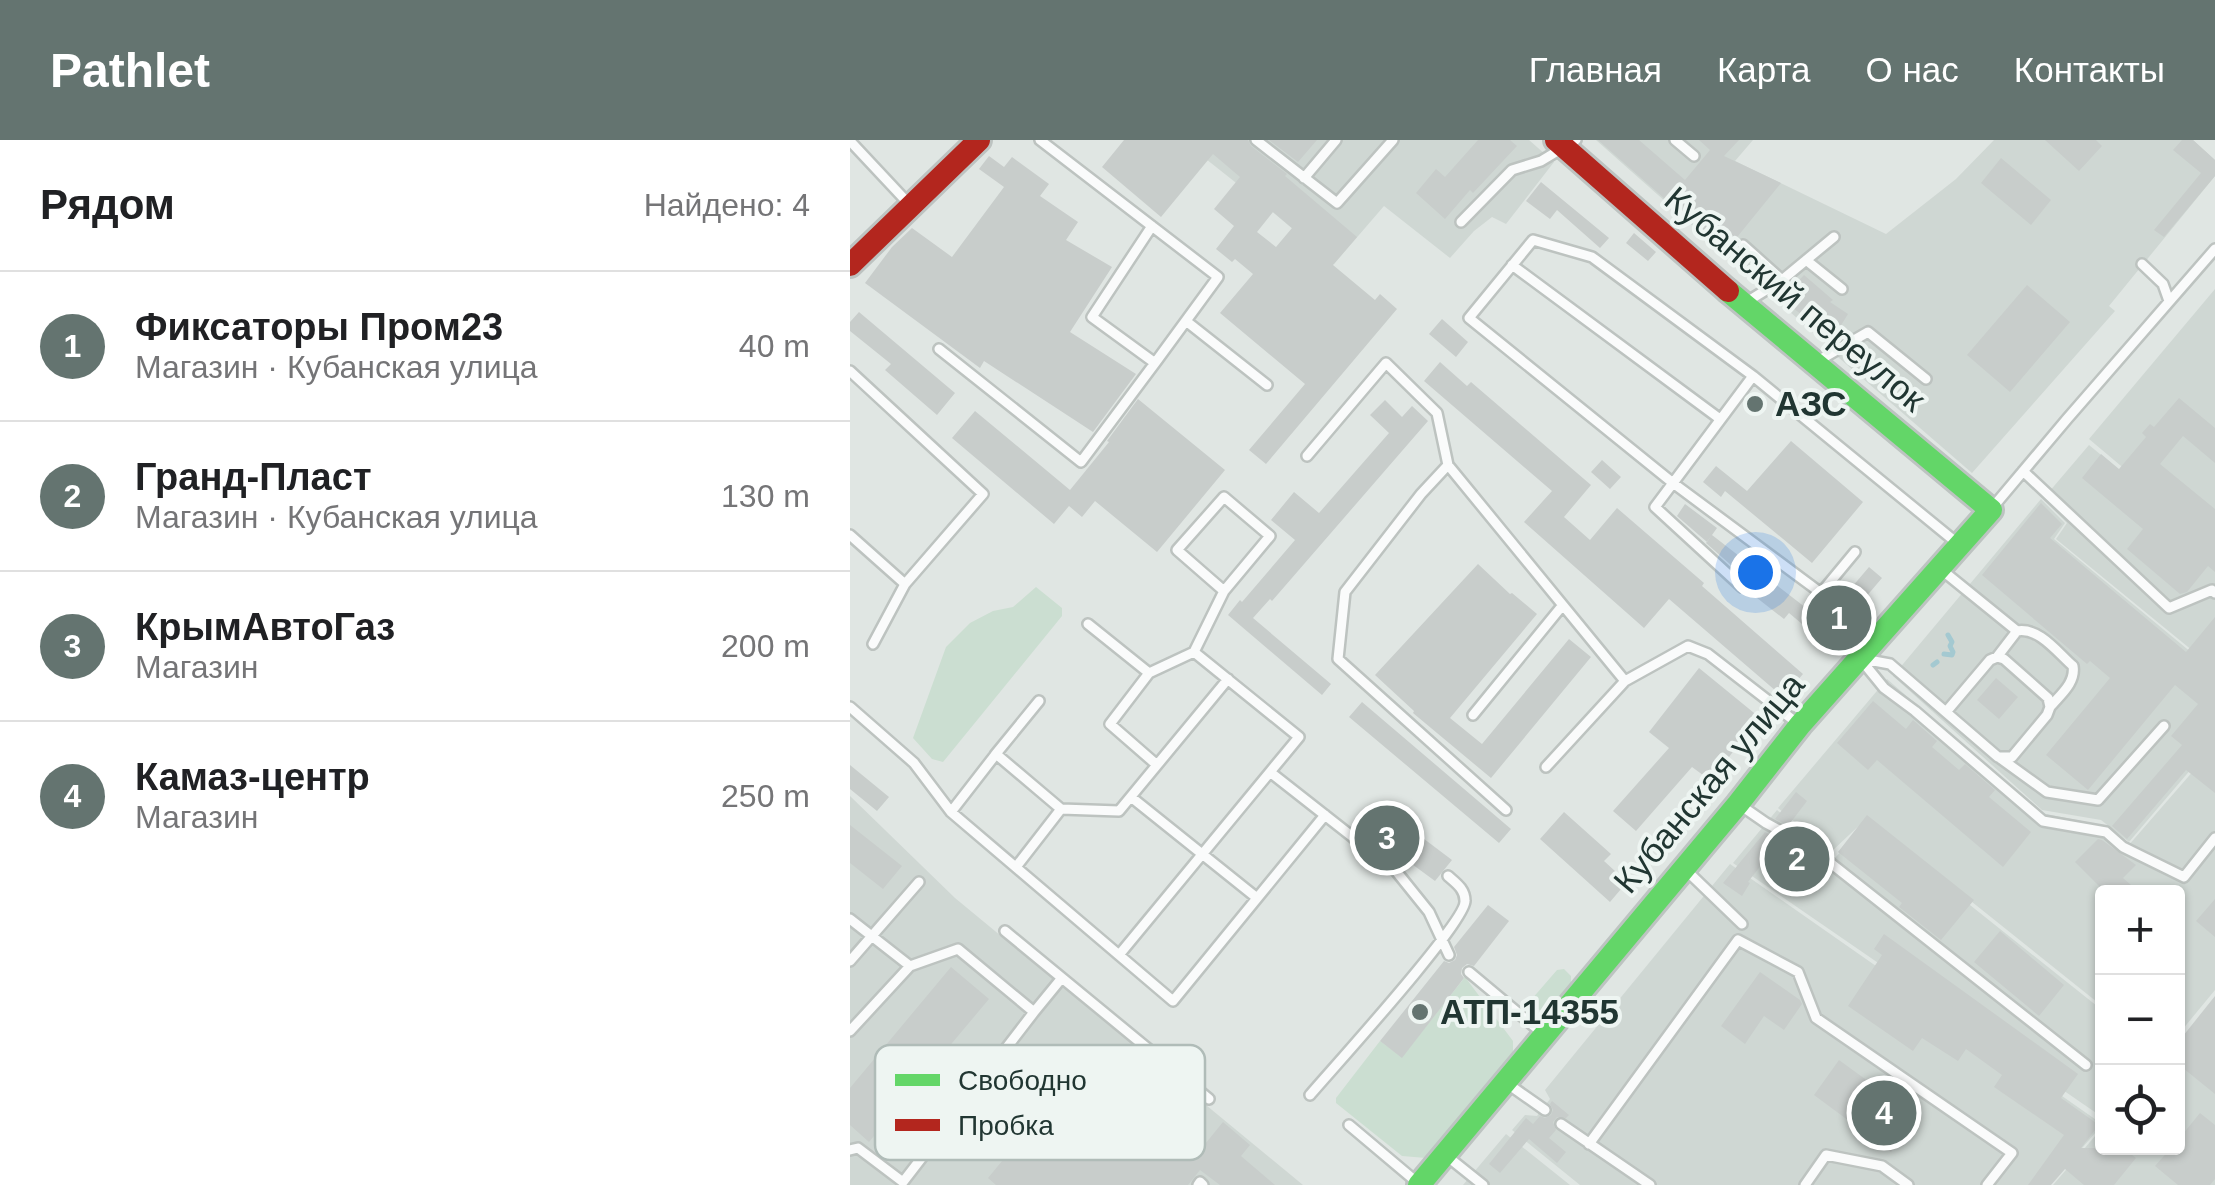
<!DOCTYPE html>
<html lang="ru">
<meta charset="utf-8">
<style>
:root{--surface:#fff;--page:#f2f2f2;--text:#202124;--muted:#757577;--line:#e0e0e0;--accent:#647470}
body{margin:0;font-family:Helvetica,sans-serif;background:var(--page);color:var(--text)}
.controls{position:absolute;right:30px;bottom:30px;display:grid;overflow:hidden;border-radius:10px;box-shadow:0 2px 8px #0004}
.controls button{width:90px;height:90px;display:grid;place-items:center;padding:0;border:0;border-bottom:2px solid var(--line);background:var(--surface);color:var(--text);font:50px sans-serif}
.you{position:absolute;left:905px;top:432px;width:35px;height:35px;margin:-25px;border:8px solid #fff;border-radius:50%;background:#1a73e8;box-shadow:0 0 0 15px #1a73e833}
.badge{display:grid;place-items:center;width:65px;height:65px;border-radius:50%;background:var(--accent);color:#fff;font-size:32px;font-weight:700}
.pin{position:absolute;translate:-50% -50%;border:5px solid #fff;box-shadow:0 2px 10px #0006}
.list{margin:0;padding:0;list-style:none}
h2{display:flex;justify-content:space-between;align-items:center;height:130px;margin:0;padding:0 40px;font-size:42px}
h2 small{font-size:32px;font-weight:400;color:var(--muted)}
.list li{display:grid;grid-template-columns:65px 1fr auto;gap:30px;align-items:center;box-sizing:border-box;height:150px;padding:0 40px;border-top:2px solid var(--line)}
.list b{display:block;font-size:38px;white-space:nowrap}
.list p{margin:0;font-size:32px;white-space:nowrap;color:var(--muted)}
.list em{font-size:32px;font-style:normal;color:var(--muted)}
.icon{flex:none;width:55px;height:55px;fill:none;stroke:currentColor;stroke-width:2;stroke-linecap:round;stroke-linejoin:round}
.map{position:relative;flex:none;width:1365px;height:1045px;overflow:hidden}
header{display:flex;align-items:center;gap:60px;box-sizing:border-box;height:140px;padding:0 50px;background:var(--accent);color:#fff}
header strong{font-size:48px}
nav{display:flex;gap:55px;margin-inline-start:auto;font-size:35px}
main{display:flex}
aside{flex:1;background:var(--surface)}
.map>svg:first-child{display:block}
.built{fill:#cfd7d3}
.green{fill:#cbded1}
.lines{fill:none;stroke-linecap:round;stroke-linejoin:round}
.stream{stroke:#a4c9d1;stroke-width:5}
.building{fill:#c8cdcb;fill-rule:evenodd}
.lane-casing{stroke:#bdc3c0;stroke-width:14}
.fast-casing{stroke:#bdc3c1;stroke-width:28}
.jam-casing{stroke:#bdc3c1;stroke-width:28}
.lane{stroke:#fafbfb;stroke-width:9}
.fast{stroke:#63d668;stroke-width:22}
.jam{stroke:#b3261e;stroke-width:22}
.poi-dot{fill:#647470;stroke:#eef5f2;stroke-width:4}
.labels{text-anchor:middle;stroke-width:8;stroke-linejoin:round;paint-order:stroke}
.street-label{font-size:35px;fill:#213632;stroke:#eef5f2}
.poi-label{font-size:35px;font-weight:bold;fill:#213632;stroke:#eef5f2;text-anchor:start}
.key{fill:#eef5f2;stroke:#b0bcb8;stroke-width:2.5}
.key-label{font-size:28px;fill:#213632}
</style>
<header>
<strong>Pathlet</strong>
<nav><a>Главная</a><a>Карта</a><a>О нас</a><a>Контакты</a></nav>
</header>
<main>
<aside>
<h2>Рядом<small>Найдено: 4</small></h2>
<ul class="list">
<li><span class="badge">1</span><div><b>Фиксаторы Пром23</b><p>Магазин · Кубанская улица</p></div><em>40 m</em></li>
<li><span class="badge">2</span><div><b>Гранд-Пласт</b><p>Магазин · Кубанская улица</p></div><em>130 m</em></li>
<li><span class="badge">3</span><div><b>КрымАвтоГаз</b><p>Магазин</p></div><em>200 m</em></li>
<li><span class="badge">4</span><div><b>Камаз-центр</b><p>Магазин</p></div><em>250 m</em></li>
</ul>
</aside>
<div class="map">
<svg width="1365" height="1045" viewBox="0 0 1365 1045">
<rect width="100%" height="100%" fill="#e0e6e3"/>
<!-- built -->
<path class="built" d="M 332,0 L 679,0 L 704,22 L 656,84 L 642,77 L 624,91 L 600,118 L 534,66 L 484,124 L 419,69 Z
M 746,0 L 903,0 L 885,21 L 1036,94 L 1106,39 L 1144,0 L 1343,0 L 1365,20 L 1365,36 L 1259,166 L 1265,171 L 1122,333 L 974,205 L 975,203 Z
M 1365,149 L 1365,405 L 1239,299 Z
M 1239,305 L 1365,409 L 1365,529 L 1206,399 L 1217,383 L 1193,359 Z
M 1191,359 L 1215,383 L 1204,399 L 1365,532 L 1365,601 L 1279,702 L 1251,680 L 1192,670 L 1043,536 Z
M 1037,539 L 1191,673 L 1252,685 L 1278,706 L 1365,606 L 1365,850 L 1332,890 L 1328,887 L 1328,752 L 1252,752 L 1252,866 L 1017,678 L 981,712 L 928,668 Z
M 0,656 L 105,758 L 453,1045 L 0,1045 Z
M 927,670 L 984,719 L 1017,683 L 1252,870 L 1252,977 L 883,723 Z
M 880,724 L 1252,984 L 1252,985 L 1200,1045 L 730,1045 L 662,990 L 675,975 L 687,976 L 700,959 L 695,950 Z
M 1334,895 L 1365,920 L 1365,1045 L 1203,1045 L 1252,988 L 1252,1008 L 1328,1008 L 1328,902 Z
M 656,994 L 720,1045 L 613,1045 Z"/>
<!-- green -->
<path class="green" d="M 186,447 L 212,468 L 212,476 L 93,622 L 82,619 L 63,598 L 96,507 L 120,483 L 143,471 L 163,467 Z
M 714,829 L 721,836 L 721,844 L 700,869 L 690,870 L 682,867 L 681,860 L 707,830 Z
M 615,837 L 663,901 L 663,914 L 576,1018 L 552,1016 L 486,963 L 486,958 L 530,901 L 552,917 Z"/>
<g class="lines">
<!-- stream -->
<path class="stream" d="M 1094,514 L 1102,515 L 1103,512 L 1100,506 L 1102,502 L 1098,495
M 1083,525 L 1087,522"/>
</g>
<!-- building -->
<path class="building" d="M 274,0 L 398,0 L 401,6 L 437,34 L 435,36 L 507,97 L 483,125 L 525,160 L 530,154 L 547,169 L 416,324 L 399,310 L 455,244 L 370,173 L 403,134 L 385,119 L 382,122 L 366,109 L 384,86 L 364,69 L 390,37 L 363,14 L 311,77 L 252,27 ZM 423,72 L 442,88 L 426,107 L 407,92 Z
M 419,0 L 467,0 L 448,22 Z
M 628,0 L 660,0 L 667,6 L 623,53 L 620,50 L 595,79 L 566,53 L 586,29 L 595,37 Z
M 748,0 L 789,0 L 835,40 L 860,10 L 849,0 L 889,0 L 874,16 L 931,43 L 875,112 Z
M 1195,0 L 1246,0 L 1252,6 L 1229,31 Z
M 1332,0 L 1343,0 L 1365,20 L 1365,36 L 1314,97 L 1304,90 L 1351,33 L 1323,10 Z
M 139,16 L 154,27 L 162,17 L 199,44 L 190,56 L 228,82 L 216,100 L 262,127 L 220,192 L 286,234 L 243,292 L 134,221 L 130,228 L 15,143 L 42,107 L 62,88 L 102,117 L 154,47 L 129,29 Z
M 1151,18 L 1201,60 L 1181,85 L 1131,43 Z
M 691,42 L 759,98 L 750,108 L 707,70 L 700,79 L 676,61 Z
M 784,93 L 806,112 L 798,121 L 776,103 Z
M 954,135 L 983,160 L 980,162 L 998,174 L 980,203 L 960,188 L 964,184 L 931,159 Z
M 1177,145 L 1220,182 L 1160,252 L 1117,215 Z
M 9,172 L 105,253 L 87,275 L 35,230 L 41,224 L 0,191 L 0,182 Z
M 592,179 L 618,202 L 606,217 L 579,194 Z
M 590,222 L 617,246 L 621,242 L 741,345 L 714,377 L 740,400 L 767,368 L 854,443 L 852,446 L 953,534 L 933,557 L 819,459 L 794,488 L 674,382 L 702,351 L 574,241 Z
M 1329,258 L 1365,288 L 1365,323 L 1333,296 L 1310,324 L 1365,369 L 1365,432 L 1358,426 L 1337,452 L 1330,454 L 1277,409 L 1293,389 L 1232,338 L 1251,314 L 1269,329 L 1296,297 L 1292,293 L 1300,284 L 1304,287 Z
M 288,259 L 375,330 L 307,412 L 245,361 L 232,377 L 219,366 L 204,384 L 102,298 L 125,271 L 220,350 L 259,302 L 257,301 Z
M 535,260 L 552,277 L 562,266 L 578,281 L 422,461 L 420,459 L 403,478 L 481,544 L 472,555 L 378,475 L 390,460 L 392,462 L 445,400 L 421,380 L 444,352 L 469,373 L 539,293 L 520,275 Z
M 941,301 L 1013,362 L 962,423 L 875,351 L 871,357 L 853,342 L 866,326 L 897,351 Z
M 752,320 L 771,337 L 760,349 L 741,332 Z
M 1191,363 L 1212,384 L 1200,398 L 1336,512 L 1365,477 L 1365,653 L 1336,630 L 1277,699 L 1262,686 L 1332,605 L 1321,596 L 1348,564 L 1325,545 L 1238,650 L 1196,615 L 1260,538 L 1240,521 L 1237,524 L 1132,435 Z
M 835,364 L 867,388 L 857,402 L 827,376 Z
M 862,395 L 973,481 L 1019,427 L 1032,438 L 976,504 L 939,473 L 934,479 L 902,454 L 907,448 L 856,403 Z
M 628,424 L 660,454 L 662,453 L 687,474 L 600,578 L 632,604 L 719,499 L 741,517 L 641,638 L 563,573 L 564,571 L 525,535 Z
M 849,528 L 909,577 L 861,641 L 842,627 L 786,691 L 763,671 L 819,608 L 799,592 Z
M 1146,538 L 1168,557 L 1149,579 L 1127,560 Z
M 1023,561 L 1056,589 L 1063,580 L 1087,601 L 1082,607 L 1109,630 L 1115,624 L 1145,650 L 1139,657 L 1181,692 L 1153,727 L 1027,620 L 1018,630 L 987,603 Z
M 512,562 L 661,689 L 649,703 L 499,577 Z
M 0,625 L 39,657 L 27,671 L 0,649 Z
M 946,652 L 957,661 L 938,686 L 925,679 Z
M 537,671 L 602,720 L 585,741 L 521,694 Z
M 714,672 L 761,714 L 754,721 L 777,742 L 760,762 L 690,699 Z
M 1017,675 L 1124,760 L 1091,800 L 1049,767 L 1052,763 L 988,712 Z
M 0,685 L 52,726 L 33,749 L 0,723 Z
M 915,692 L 946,708 L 958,719 L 944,736 L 919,715 L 898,742 L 900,743 L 892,756 L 873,743 Z
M 1248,699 L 1252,700 L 1286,725 L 1273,738 L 1289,752 L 1255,752 L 1225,722 Z
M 1365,759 L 1365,797 L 1346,781 Z
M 638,765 L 659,781 L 624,826 L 617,824 L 612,828 L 611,834 L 614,838 L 552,918 L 530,901 L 594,821 L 599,823 L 605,820 L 607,815 L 604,807 Z
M 1150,791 L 1214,845 L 1189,876 L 1124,822 Z
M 1034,794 L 1228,934 L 1211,958 L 1249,985 L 1231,1008 L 1273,1008 L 1286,1018 L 1264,1045 L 1234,1045 L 1215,1029 L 1201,1045 L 1178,1045 L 1214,995 L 1144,947 L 1152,935 L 1116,909 L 1108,921 L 1072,898 L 1063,911 L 998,866 L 1032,815 L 1024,809 Z
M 101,827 L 139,859 L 19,1002 L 0,985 L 0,948 Z
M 910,832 L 950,860 L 952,864 L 934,890 L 914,876 L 895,904 L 871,886 Z
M 1365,856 L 1365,954 L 1328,924 L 1328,892 L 1333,896 Z
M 239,916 L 351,1009 L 373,982 L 400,1005 L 391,1016 L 425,1045 L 370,1045 L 350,1030 L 338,1045 L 146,1045 L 138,1038 Z
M 989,920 L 1067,977 L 1041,1012 L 964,955 Z
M 702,961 L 719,975 L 716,978 L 707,977 L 703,982 L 706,990 L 699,998 L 716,1012 L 707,1023 L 679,999 L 650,1033 L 639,1024 L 676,978 L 683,984 L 690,976 L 695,978 L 701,975 L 703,970 L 700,964 Z
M 1350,973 L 1365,985 L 1365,1039 L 1360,1045 L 1328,1045 L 1305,1026 L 1321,1008 L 1328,1008 L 1328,1000 Z"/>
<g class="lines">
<!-- lane casing -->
<g class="lane-casing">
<path id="lane" d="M 190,0 L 368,137 L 305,223 L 242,177 L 302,86
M 406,0 L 487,63 L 543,0
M 825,0 L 844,16
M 0,1 L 59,64
M 454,38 L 486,0
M 611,82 L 662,30 L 691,21 L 726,0
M 893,105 L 932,140
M 956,120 L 992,149
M 1292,124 L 1313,144 L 1319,161
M 662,125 L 870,279
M 895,163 L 932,140 L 984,97
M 336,181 L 417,245
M 89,209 L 231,322 L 305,223
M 966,222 L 1018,192 L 1076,239
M 0,231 L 133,354 L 55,444 L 23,504
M 903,236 L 823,343 L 619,178 L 683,100 L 742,117 L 903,236 L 1107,403
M 457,316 L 536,223 L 587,273 L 598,325
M 1173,331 L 1319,468 L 1362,450 L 1365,453
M 1143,367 L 1217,279 L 1365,109
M 0,395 L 55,444
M 1093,431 L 1167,491 L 1147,517
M 892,447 L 805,367 L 823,343 L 971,453 L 1005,412
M 238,484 L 299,533 L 344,512 L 449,597 L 420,632 L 546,731 L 579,772 L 599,815
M 1167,491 C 1189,487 1207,512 1223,526 C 1226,543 1210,555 1200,567
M 344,512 L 374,451 L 420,396 L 374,357 L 327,410 L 374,451
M 1013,519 L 1040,524 L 1148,617 L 1162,617 L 1197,575 L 1200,567 L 1198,558 L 1154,519 L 1147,517 L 1140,520 L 1096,572
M 1012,521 L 1034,548 L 1065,571 L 1193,681 L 1256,692 L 1273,707 L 1334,737 L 1365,698
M 299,533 L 260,584 L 307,625
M 0,567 L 64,623 L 101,672 L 323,861 L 475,675
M 623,575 L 712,466
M 145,615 L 189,561
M 1150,618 L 1197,652 L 1248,660 L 1314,586
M 696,627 L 775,541
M 281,657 L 407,758
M 890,665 L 916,683 L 959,706 L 1236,925
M 656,670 L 488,519 L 495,452 L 571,354 L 598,325 L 775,541 L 838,506 L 858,514 L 947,583
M 101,672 L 146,614 L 211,669 L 269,671 L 378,539
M 166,727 L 211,669
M 836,730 L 892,784
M 0,779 L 60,826 L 108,809 L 184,872 L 53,1042 L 8,1008 L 0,1010
M 155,791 L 359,959
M 269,815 L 420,632
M 0,821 L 69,742
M 619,832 L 691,892
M 184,872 L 211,839
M 0,891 L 60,826
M 658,944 L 695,970
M 460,955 C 483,928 616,782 615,761 C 615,749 606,743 598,736
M 711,984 L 800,1045
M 499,985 L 569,1044
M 739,1004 L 888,800 L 948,832 L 966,878 L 1162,1013 L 1137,1045
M 598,1017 L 633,1045
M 348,1045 L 350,1042 L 353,1045
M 955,1045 L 976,1015 L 1032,1026 L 1058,1045"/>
</g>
<!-- fast casing -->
<g class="fast-casing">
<path id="fast" d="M 569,1045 L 888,664 L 950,585 L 1141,370 L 878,151"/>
</g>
<!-- jam casing -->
<g class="jam-casing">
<path id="jam" d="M 706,0 L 878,151
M 0,125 L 129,0"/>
</g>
<!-- lane -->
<use href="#lane" class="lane"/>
<!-- fast -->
<use href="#fast" class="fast"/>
<!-- jam -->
<use href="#jam" class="jam"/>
</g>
<!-- markers -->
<g class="poi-dot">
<circle cx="905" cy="264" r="10"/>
<circle cx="570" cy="872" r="10"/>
</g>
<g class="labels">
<!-- street labels -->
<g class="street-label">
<text transform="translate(945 159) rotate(40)" y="12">Кубанский переулок</text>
<text transform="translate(859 643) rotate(-50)" y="12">Кубанская улица</text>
</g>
<!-- poi labels -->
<g class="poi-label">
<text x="925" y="276">АЗС</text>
<text x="590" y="884">АТП-14355</text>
</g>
</g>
<!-- legend -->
<rect x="25" y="905" width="330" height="115" rx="15" class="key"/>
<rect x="45" y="934" width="45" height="12" fill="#63d668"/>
<rect x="45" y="979" width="45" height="12" fill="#b3261e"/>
<g class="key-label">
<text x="108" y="950">Свободно</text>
<text x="108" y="995">Пробка</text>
</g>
</svg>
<div class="controls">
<button>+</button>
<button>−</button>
<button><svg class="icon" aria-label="locate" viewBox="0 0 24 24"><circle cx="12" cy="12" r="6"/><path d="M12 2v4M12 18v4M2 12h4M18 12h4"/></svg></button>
</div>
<div class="you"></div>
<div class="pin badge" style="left:989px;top:478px">1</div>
<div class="pin badge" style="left:947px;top:719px">2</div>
<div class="pin badge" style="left:537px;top:698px">3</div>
<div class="pin badge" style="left:1034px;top:973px">4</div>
</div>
</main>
